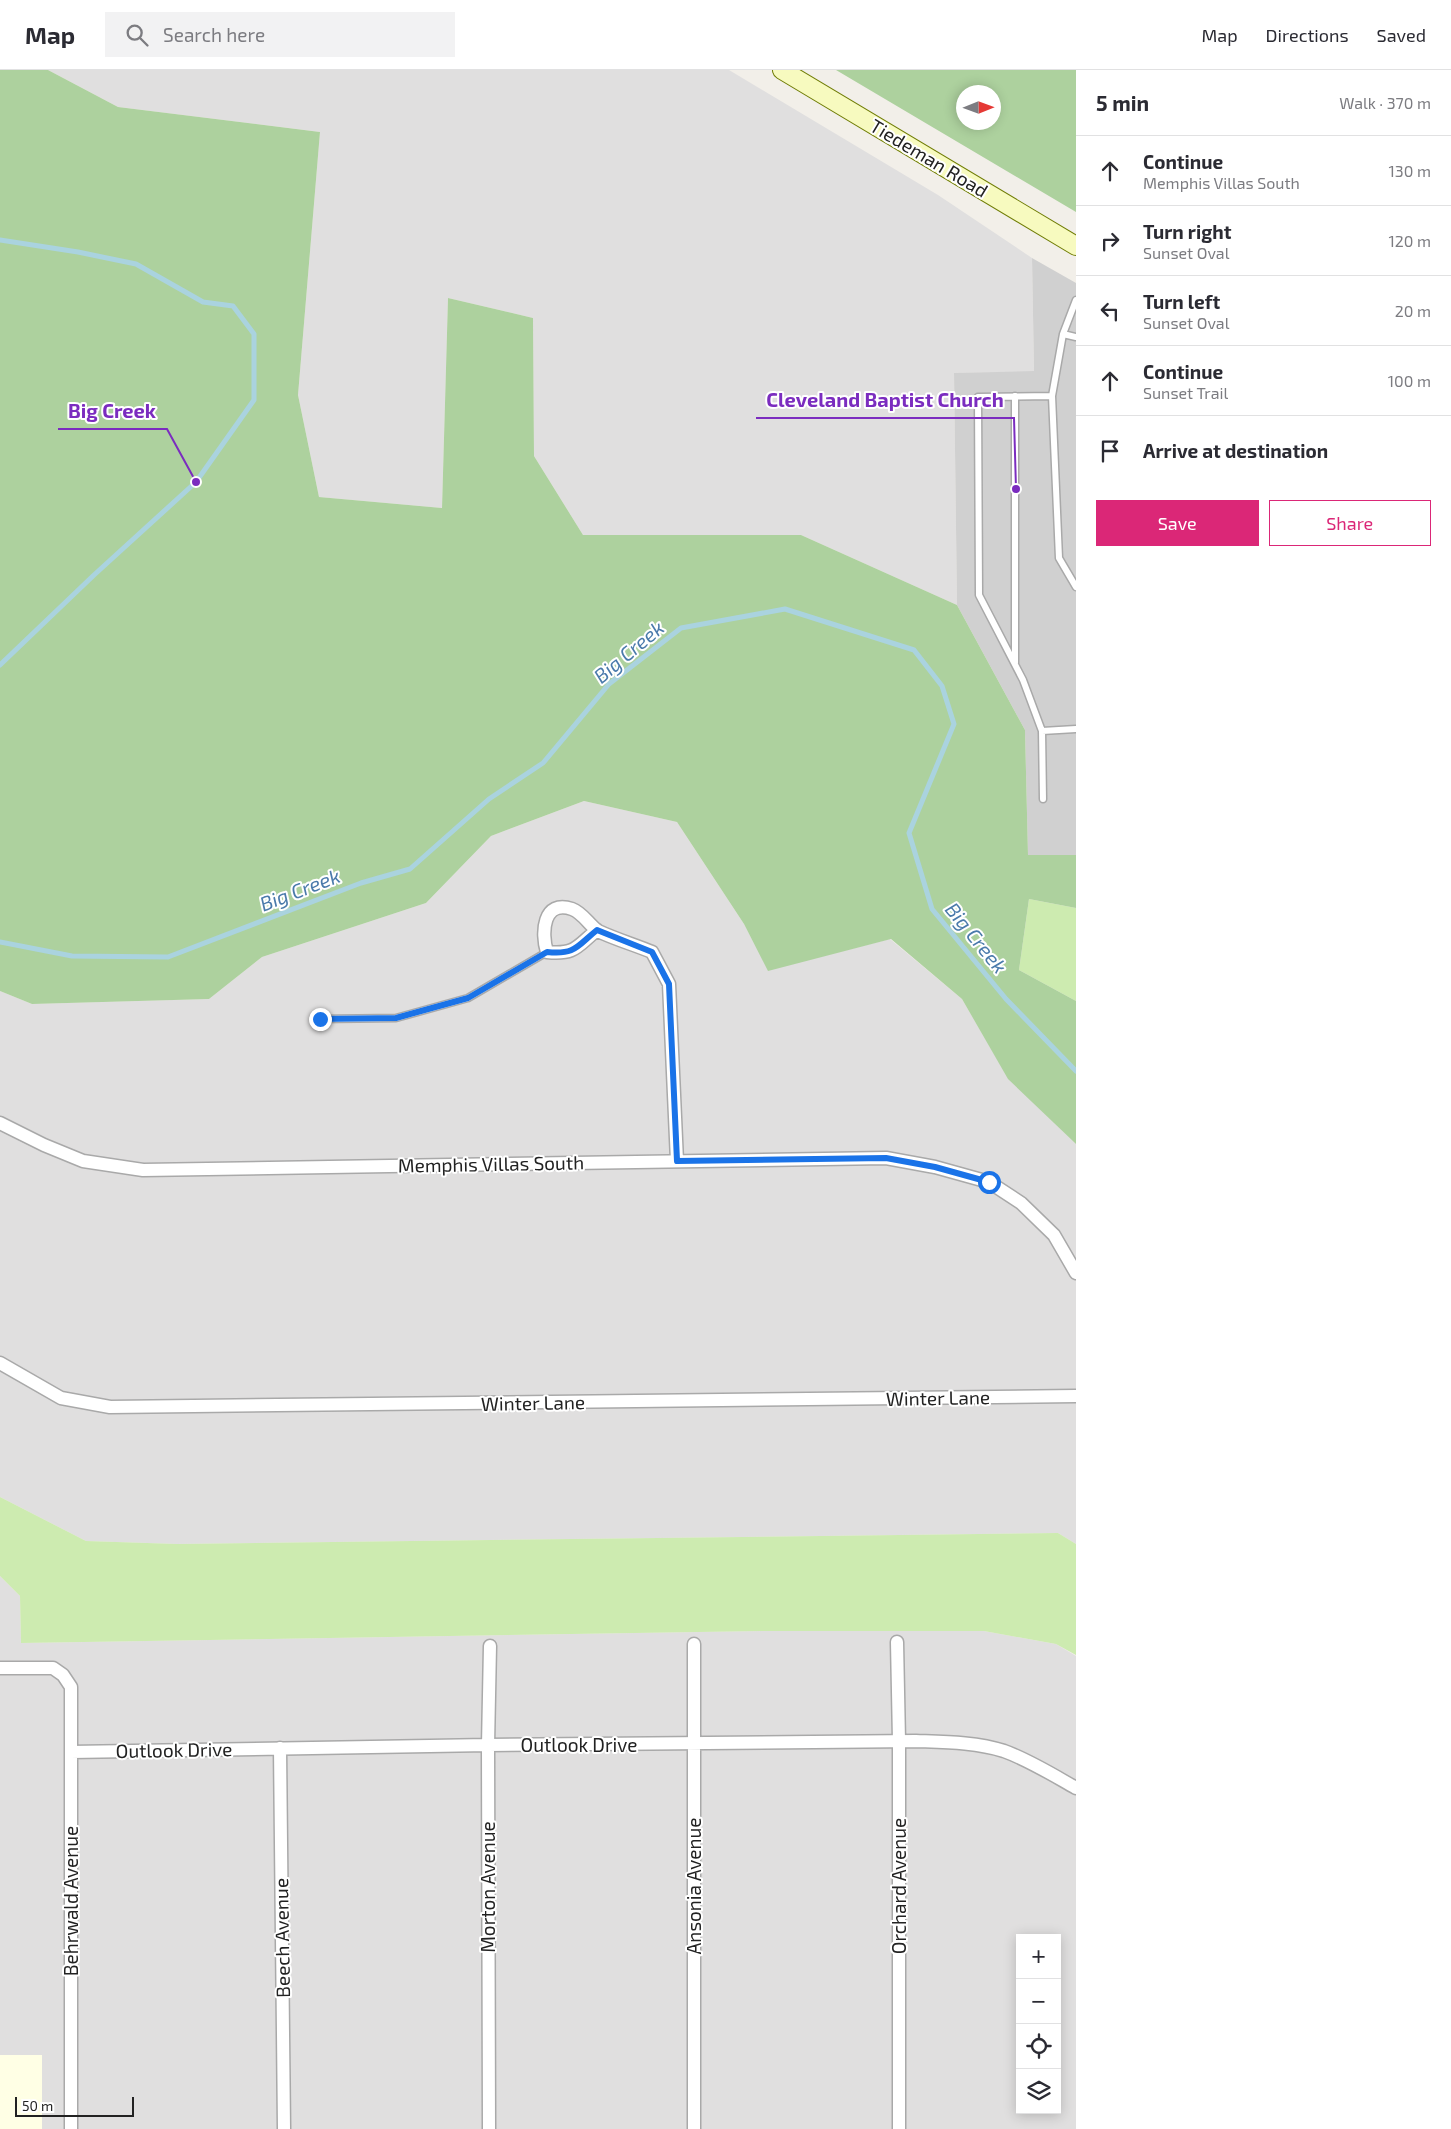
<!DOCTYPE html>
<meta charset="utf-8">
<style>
:root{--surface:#fff;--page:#f2f2f3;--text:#2b2b33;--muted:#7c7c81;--line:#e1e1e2;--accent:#db2777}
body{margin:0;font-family:"Exo 2",sans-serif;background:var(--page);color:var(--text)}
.controls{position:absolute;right:15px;bottom:15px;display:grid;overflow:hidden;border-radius:0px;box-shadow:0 2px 12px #0003}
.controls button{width:45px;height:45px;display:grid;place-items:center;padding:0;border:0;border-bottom:1px solid var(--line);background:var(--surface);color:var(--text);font:25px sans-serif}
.compass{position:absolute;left:956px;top:15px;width:45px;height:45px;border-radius:50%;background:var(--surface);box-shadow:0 2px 12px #0003;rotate:89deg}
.scale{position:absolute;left:15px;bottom:12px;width:119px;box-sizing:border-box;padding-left:5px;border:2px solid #222;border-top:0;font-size:14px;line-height:18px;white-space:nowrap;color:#222;-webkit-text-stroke:4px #fff;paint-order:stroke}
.stop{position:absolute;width:15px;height:15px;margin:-11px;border:4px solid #1a73e8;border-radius:50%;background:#fff}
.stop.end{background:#1a73e8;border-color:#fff;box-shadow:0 1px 5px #0008}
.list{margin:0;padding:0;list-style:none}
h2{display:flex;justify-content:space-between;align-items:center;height:65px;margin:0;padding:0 20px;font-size:21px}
h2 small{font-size:16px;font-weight:400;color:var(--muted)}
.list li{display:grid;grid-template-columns:32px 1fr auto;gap:15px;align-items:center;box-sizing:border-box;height:70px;padding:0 20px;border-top:1px solid var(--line)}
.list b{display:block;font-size:19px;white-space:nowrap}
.list p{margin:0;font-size:16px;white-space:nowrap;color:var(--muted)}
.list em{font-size:16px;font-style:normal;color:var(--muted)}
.actions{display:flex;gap:10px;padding:15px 20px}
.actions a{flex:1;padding:11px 0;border:1px solid var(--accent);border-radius:0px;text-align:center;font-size:18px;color:var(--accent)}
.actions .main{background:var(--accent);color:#fff}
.icon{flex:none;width:28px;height:28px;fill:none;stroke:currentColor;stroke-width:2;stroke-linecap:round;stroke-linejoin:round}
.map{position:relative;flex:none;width:1076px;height:2059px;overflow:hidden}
header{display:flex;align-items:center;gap:30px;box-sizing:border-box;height:70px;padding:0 25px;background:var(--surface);border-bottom:1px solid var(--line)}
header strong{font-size:24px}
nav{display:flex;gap:28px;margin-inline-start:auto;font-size:18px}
.search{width:350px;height:45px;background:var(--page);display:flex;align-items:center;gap:12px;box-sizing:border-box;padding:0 18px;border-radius:0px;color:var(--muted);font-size:19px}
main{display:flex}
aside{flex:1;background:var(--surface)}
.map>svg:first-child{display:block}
.residential{fill:#e0dfdf;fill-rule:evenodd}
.education{fill:#ffffe5}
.religious{fill:#d0d0d0}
.grass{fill:#cdebb0}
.forest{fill:#add19e;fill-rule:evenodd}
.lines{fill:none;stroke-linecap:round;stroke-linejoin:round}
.stream{stroke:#aad3df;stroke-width:5}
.lane-casing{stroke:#a9a9a9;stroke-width:9}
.street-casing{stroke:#a9a9a9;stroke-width:15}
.secondary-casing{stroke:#707d05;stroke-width:20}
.lane{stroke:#fff;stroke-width:6}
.street{stroke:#fff;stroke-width:12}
.secondary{stroke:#f7fabf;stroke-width:18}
.route{stroke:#1a73e8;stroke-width:6}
.labels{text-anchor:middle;stroke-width:4;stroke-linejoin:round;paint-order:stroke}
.street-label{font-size:19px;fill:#222;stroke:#fff}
.water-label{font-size:20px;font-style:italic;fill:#4a7aab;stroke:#fff}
.leader{fill:none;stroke:#7b2cbf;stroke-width:2}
.callout-dot{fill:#7b2cbf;stroke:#fff;stroke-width:2}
.callout-label{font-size:20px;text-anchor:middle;font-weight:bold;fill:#7b2cbf;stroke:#fff;stroke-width:4;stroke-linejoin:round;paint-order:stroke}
</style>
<header>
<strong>Map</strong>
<div class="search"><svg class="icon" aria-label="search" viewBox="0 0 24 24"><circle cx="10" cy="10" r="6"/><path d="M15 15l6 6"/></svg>Search here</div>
<nav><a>Map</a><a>Directions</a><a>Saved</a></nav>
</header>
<main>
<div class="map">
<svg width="1076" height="2059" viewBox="0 0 1076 2059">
<rect width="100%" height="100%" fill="#f2efe9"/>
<!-- residential -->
<path class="residential" d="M 48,0 L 729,0 L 938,125 L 1032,188 L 1034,302 L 954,303 L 957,535 L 801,465 L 583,465 L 534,386 L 533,248 L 448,228 L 442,438 L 319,427 L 298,325 L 320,62 L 118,37 Z
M 584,731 L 677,752 L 744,854 L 768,900 L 890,869 L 962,929 L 1008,1008 L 1076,1074 L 1076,1474 L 1058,1463 L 177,1474 L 86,1471 L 0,1427 L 0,921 L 32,934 L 209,929 L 262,887 L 426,833 L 491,766 Z
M 0,1506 L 20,1526 L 21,1573 L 762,1561 L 984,1561 L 1056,1574 L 1076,1586 L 1076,2059 L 0,2059 ZM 1020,1868 L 1057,1868 L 1057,2040 L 1020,2040 Z"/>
<!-- education -->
<path class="education" d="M 0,1985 L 42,1985 L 42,2059 L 0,2059 Z"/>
<!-- religious -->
<path class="religious" d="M 1032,188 L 1076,213 L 1076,785 L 1028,786 L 1025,660 L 957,535 L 954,303 L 1034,301 Z"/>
<!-- grass -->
<path class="grass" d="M 1029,829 L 1076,838 L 1076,931 L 1019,900 Z
M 0,1427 L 86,1471 L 177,1474 L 1058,1463 L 1076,1474 L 1076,1585 L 1056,1574 L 984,1561 L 762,1561 L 21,1573 L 20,1526 L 0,1506 Z"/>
<!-- forest -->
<path class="forest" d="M 0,0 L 48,0 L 118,37 L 320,62 L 298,325 L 319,427 L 442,438 L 448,228 L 533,248 L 534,386 L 583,465 L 801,465 L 957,535 L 1025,660 L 1028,785 L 1076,785 L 1076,838 L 1029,829 L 1019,900 L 1076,931 L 1076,1074 L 1008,1009 L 962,929 L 891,869 L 768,901 L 744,854 L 677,752 L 584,731 L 491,766 L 426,833 L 262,887 L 209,929 L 32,934 L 0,921 Z
M 836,0 L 1076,0 L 1076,142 ZM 994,22 L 994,52 L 964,52 L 964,22 Z"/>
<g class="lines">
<!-- stream -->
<path class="stream" d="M 0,170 L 78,182 L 136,194 L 203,232 L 233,236 L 254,264 L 254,330 L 196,412 L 94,505 L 0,595
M 0,872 L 72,886 L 168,887 L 361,813 L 410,799 L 489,729 L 543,693 L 609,614 L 681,558 L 785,539 L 914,580 L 942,616 L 954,654 L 909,763 L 932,839 L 1006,929 L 1076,1001"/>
<!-- lane casing -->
<g class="lane-casing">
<path id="lane" d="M 1076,230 L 1063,264 L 1052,326 L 1059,488 L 1076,517
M 1063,264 L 1076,267
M 1015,326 L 1015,593
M 1042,661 L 1023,610 L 979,525 L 978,327 L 1052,326
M 1043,729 L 1042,661 L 1076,659
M 320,949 L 396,948 L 468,928 L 547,882"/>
</g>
<!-- street casing -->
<g class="street-casing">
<path id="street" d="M 597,860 C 577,876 576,885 547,882 C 541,863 543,829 572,839 C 583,843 589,855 598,861 C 615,869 635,875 652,882 L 669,914 L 677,1091
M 0,1053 L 44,1075 L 83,1091 L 143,1100 L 886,1088 L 935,1097 L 989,1112 L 1021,1133 L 1054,1165 L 1076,1203
M 0,1293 L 61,1328 L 110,1337 L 1076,1326
M 897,1572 L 899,1671 L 899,2059
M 0,1598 L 53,1598 L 63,1605 L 71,1617 L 71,2059
M 280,1678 L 284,2059
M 71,1682 L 488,1675 L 916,1671 C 944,1672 976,1672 1004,1681 C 1029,1690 1053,1705 1076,1718
M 489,2059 L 488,1675 L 490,1576
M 694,2059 L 694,1574"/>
</g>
<!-- secondary casing -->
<g class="secondary-casing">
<path id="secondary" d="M 782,0 L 1076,176"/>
</g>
<!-- lane -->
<use href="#lane" class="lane"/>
<!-- street -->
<use href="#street" class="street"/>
<!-- secondary -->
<use href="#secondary" class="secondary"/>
</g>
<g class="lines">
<!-- route -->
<path class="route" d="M 320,949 L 396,948 L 468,928 L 547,882 C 576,885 577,876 597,860 L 652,882 L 669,914 L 677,1091 L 886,1088 L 935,1097 L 989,1112"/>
</g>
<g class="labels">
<!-- street labels -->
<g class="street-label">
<text transform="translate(929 88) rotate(31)" y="7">Tiedeman Road</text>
<text transform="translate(491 1094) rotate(-1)" y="7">Memphis Villas South</text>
<text transform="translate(938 1328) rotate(-1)" y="7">Winter Lane</text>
<text transform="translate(533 1333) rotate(-1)" y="7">Winter Lane</text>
<text x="579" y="1682">Outlook Drive</text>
<text transform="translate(174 1680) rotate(-1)" y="7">Outlook Drive</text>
<text transform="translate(694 1816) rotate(-90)" y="7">Ansonia Avenue</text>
<text transform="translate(899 1816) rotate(-90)" y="7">Orchard Avenue</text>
<text transform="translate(488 1817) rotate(-90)" y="7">Morton Avenue</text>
<text transform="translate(71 1831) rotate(-90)" y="7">Behrwald Avenue</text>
<text transform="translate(282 1868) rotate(-91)" y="7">Beech Avenue</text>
</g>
<!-- water labels -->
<g class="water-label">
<text transform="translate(629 582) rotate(-40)" y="7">Big Creek</text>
<text transform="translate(300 820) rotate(-21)" y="7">Big Creek</text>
<text transform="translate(976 868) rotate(51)" y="7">Big Creek</text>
</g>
</g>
<!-- callouts -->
<path class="leader" d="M1016 419L1014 348H756M196 412L167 359H58"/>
<g class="callout-dot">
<circle cx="1016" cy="419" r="5"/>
<circle cx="196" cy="412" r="5"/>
</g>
<g class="callout-label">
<text x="885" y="337">Cleveland Baptist Church</text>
<text x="112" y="348">Big Creek</text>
</g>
</svg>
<div class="controls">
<button>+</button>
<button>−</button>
<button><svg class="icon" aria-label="locate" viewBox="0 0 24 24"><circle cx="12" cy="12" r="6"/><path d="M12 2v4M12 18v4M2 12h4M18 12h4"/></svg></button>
<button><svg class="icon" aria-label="layers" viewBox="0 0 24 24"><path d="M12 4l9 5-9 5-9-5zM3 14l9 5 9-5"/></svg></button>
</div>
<svg class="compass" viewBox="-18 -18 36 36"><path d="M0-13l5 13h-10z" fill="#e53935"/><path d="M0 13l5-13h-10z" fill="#7c7c81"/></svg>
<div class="scale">50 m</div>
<div class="stop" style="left:989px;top:1112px"></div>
<div class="stop end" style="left:320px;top:949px"></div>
</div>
<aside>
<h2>5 min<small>Walk · 370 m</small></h2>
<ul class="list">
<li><svg class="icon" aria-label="ahead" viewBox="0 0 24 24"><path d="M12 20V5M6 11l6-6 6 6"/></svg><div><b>Continue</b><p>Memphis Villas South</p></div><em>130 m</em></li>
<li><svg class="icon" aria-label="right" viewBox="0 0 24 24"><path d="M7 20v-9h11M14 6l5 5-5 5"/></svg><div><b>Turn right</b><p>Sunset Oval</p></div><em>120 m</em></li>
<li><svg class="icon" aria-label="left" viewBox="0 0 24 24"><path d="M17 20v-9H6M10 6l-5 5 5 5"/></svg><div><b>Turn left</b><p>Sunset Oval</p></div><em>20 m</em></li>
<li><svg class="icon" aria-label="ahead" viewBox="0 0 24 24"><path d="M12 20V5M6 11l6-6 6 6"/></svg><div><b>Continue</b><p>Sunset Trail</p></div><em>100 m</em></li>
<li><svg class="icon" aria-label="arrive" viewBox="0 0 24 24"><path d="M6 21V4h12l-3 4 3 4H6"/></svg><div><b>Arrive at destination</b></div></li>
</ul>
<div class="actions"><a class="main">Save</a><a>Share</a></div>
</aside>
</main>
